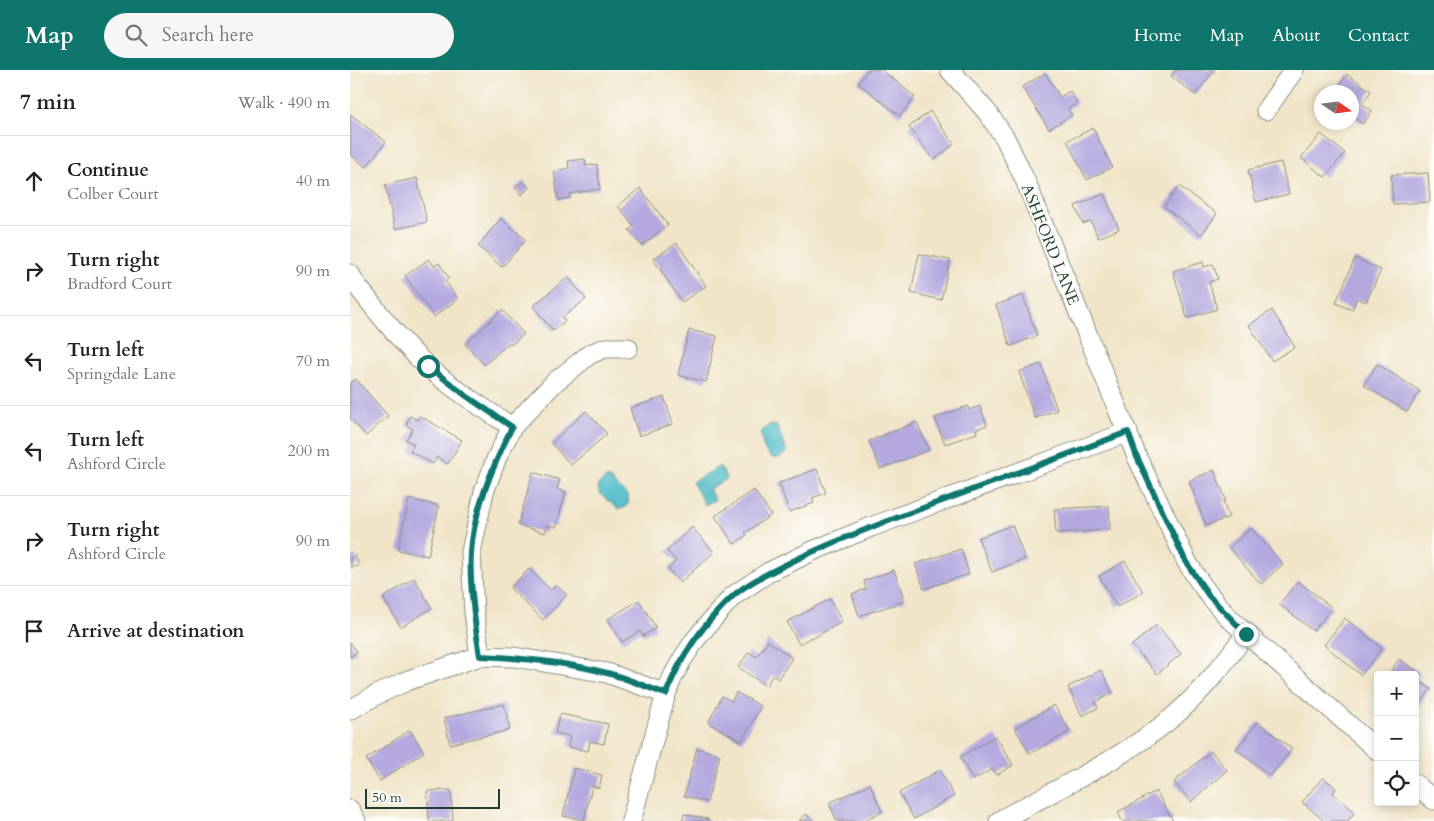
<!DOCTYPE html>
<meta charset="utf-8">
<style>
:root{--surface:#fff;--page:#f6f6f6;--text:#222;--muted:#767676;--line:#e0e0e0;--accent:#0f766e}
body{margin:0;font-family:Cardo,serif;background:var(--page);color:var(--text)}
.controls{position:absolute;right:15px;bottom:15px;display:grid;overflow:hidden;border-radius:5px;box-shadow:0 2px 8px #0003}
.controls button{width:45px;height:45px;display:grid;place-items:center;padding:0;border:0;border-bottom:1px solid var(--line);background:var(--surface);color:var(--text);font:25px sans-serif}
.compass{position:absolute;left:964px;top:15px;width:45px;height:45px;border-radius:50%;background:var(--surface);box-shadow:0 2px 8px #0003;rotate:103deg}
.scale{position:absolute;left:15px;bottom:12px;width:135px;box-sizing:border-box;padding-left:5px;border:2px solid #1f3d34;border-top:0;font-size:14px;line-height:18px;white-space:nowrap;color:#1f3d34;-webkit-text-stroke:4px #fdfcf7;paint-order:stroke}
.stop{position:absolute;width:15px;height:15px;margin:-11px;border:4px solid #0f766e;border-radius:50%;background:#fff}
.stop.end{background:#0f766e;border-color:#fff;box-shadow:0 1px 5px #0008}
.list{margin:0;padding:0;list-style:none}
h2{display:flex;justify-content:space-between;align-items:center;height:65px;margin:0;padding:0 20px;font-size:21px}
h2 small{font-size:16px;font-weight:400;color:var(--muted)}
.list li{display:grid;grid-template-columns:32px 1fr auto;gap:15px;align-items:center;box-sizing:border-box;height:90px;padding:0 20px;border-top:1px solid var(--line)}
.list b{display:block;font-size:19px;white-space:nowrap}
.list p{margin:0;font-size:16px;white-space:nowrap;color:var(--muted)}
.list em{font-size:16px;font-style:normal;color:var(--muted)}
.icon{flex:none;width:28px;height:28px;fill:none;stroke:currentColor;stroke-width:2;stroke-linecap:round;stroke-linejoin:round}
.map{position:relative;flex:none;width:1084px;height:751px;overflow:hidden}
header{display:flex;align-items:center;gap:30px;box-sizing:border-box;height:70px;padding:0 25px;background:var(--accent);color:#fff}
header strong{font-size:24px}
nav{display:flex;gap:28px;margin-inline-start:auto;font-size:18px}
.search{width:350px;height:45px;background:var(--page);display:flex;align-items:center;gap:12px;box-sizing:border-box;padding:0 18px;border-radius:28px;color:var(--muted);font-size:19px}
main{display:flex}
aside{flex:1;background:var(--surface)}
.map>svg:first-child{display:block}
.water{fill:#4dbac7;stroke:#367c7e}
.building{fill:#b4a8df}
.lines{fill:none;stroke-linecap:round;stroke-linejoin:round}
.minor-casing{stroke:#88907e;stroke-width:21}
.minor{stroke:#fff;stroke-width:19}
.route{stroke:#0f766e;stroke-width:6}
.labels{text-anchor:middle;stroke-width:4;stroke-linejoin:round;paint-order:stroke}
.street-label{font-size:16px;fill:#1f3d34;stroke:#fdfcf7}
</style>
<header>
<strong>Map</strong>
<div class="search"><svg class="icon" aria-label="search" viewBox="0 0 24 24"><circle cx="10" cy="10" r="6"/><path d="M15 15l6 6"/></svg>Search here</div>
<nav><a>Home</a><a>Map</a><a>About</a><a>Contact</a></nav>
</header>
<main>
<aside>
<h2>7 min<small>Walk · 490 m</small></h2>
<ul class="list">
<li><svg class="icon" aria-label="ahead" viewBox="0 0 24 24"><path d="M12 20V5M6 11l6-6 6 6"/></svg><div><b>Continue</b><p>Colber Court</p></div><em>40 m</em></li>
<li><svg class="icon" aria-label="right" viewBox="0 0 24 24"><path d="M7 20v-9h11M14 6l5 5-5 5"/></svg><div><b>Turn right</b><p>Bradford Court</p></div><em>90 m</em></li>
<li><svg class="icon" aria-label="left" viewBox="0 0 24 24"><path d="M17 20v-9H6M10 6l-5 5 5 5"/></svg><div><b>Turn left</b><p>Springdale Lane</p></div><em>70 m</em></li>
<li><svg class="icon" aria-label="left" viewBox="0 0 24 24"><path d="M17 20v-9H6M10 6l-5 5 5 5"/></svg><div><b>Turn left</b><p>Ashford Circle</p></div><em>200 m</em></li>
<li><svg class="icon" aria-label="right" viewBox="0 0 24 24"><path d="M7 20v-9h11M14 6l5 5-5 5"/></svg><div><b>Turn right</b><p>Ashford Circle</p></div><em>90 m</em></li>
<li><svg class="icon" aria-label="arrive" viewBox="0 0 24 24"><path d="M6 21V4h12l-3 4 3 4H6"/></svg><div><b>Arrive at destination</b></div></li>
</ul>
</aside>
<div class="map">
<svg width="1084" height="751" viewBox="0 0 1084 751">
<rect width="100%" height="100%" fill="#fdfcf7"/>
<filter id="ink" filterUnits="userSpaceOnUse"><feTurbulence type="fractalNoise" baseFrequency=".02" numOctaves="2"/><feDisplacementMap in="SourceGraphic" scale="10" xChannelSelector="R" yChannelSelector="G"/><feConvolveMatrix kernelMatrix="1 2 1 2 8 2 1 2 1" color-interpolation-filters="sRGB"/></filter>
<filter id="wash" filterUnits="userSpaceOnUse"><feTurbulence type="fractalNoise" baseFrequency=".0096" numOctaves="4" result="noise"/><feDisplacementMap in="SourceGraphic" scale="20" xChannelSelector="R" yChannelSelector="G"/><feGaussianBlur stdDeviation="1.12" result="paint"/><feColorMatrix in="noise" values="0 0 0 0 0 0 0 0 0 0 0 0 0 0 0 0 0 1.4 0 .05"/><feComposite in="paint" operator="in"/></filter>
<g filter="url(#wash)">
<rect width="100%" height="100%" fill="#f1e4c8"/>
<!-- water -->
<path class="water" d="M 419,355 L 427,356 L 437,382 C 421,399 411,378 411,362 Z
M 370,396 L 377,409 L 359,419 L 365,430 L 355,435 L 342,412 Z
M 257,407 L 277,425 L 279,432 L 275,438 L 268,439 L 249,423 L 248,415 Z"/>
<g id="blocks">
<!-- building -->
<path class="building" d="M 518,0 L 532,0 L 565,27 L 550,46 L 508,13 Z
M 825,0 L 865,0 L 845,25 L 821,6 Z
M 695,3 L 710,27 L 720,21 L 727,33 L 718,39 L 722,45 L 699,59 L 672,17 Z
M 997,4 L 1021,21 L 1012,34 L 1022,41 L 1013,54 L 1003,47 L 1002,49 L 1002,22 L 985,22 Z
M 580,41 L 604,74 L 584,90 L 559,57 Z
M 0,44 L 36,72 L 16,97 L 0,84 Z
M 743,58 L 762,97 L 737,110 L 717,71 Z
M 971,64 L 995,83 L 975,107 L 951,88 Z
M 235,89 L 236,96 L 247,94 L 250,119 L 220,124 L 220,128 L 208,130 L 204,101 L 219,98 L 218,91 Z
M 931,92 L 939,124 L 906,132 L 898,100 Z
M 1078,103 L 1080,132 L 1043,134 L 1041,105 Z
M 67,108 L 77,152 L 45,159 L 35,115 Z
M 173,111 L 179,118 L 171,125 L 165,118 Z
M 829,116 L 867,144 L 851,165 L 814,137 Z
M 290,118 L 318,155 L 292,176 L 279,160 L 284,156 L 268,136 Z
M 754,124 L 769,159 L 748,168 L 741,151 L 733,154 L 725,136 Z
M 151,148 L 176,170 L 152,197 L 128,176 Z
M 327,173 L 356,216 L 332,232 L 303,189 Z
M 569,184 L 600,190 L 591,230 L 561,223 Z
M 1005,188 L 1031,200 L 1016,232 L 1007,228 L 1002,240 L 986,233 Z
M 79,189 L 84,196 L 89,193 L 99,208 L 95,211 L 108,229 L 84,247 L 55,206 Z
M 853,192 L 854,197 L 863,194 L 868,209 L 859,212 L 867,239 L 837,248 L 823,201 Z
M 218,207 L 236,229 L 212,248 L 215,251 L 203,261 L 183,236 Z
M 673,225 L 687,266 L 660,276 L 646,235 Z
M 152,240 L 174,264 L 161,275 L 159,273 L 134,295 L 115,274 Z
M 922,240 L 945,277 L 922,291 L 899,255 Z
M 339,260 L 367,266 L 356,312 L 328,305 Z
M 691,294 L 707,340 L 685,348 L 669,302 Z
M 1027,294 L 1070,321 L 1057,342 L 1014,315 Z
M 6,309 L 38,346 L 16,366 L 0,348 L 0,313 Z
M 314,327 L 323,354 L 289,366 L 280,338 Z
M 618,336 L 619,340 L 630,336 L 637,355 L 626,359 L 627,363 L 595,374 L 585,348 Z
M 236,341 L 257,364 L 221,395 L 201,373 Z
M 60,346 L 67,350 L 70,346 L 112,370 L 98,394 L 87,387 L 83,394 L 60,381 L 64,374 L 56,370 L 63,359 L 56,355 Z
M 567,352 L 579,380 L 530,399 L 519,371 Z
M 467,399 L 476,423 L 462,428 L 464,433 L 439,442 L 429,413 Z
M 864,400 L 876,430 L 873,432 L 879,447 L 856,456 L 839,411 Z
M 183,402 L 210,410 L 207,419 L 216,422 L 206,457 L 197,455 L 195,463 L 168,455 Z
M 404,420 L 421,445 L 395,463 L 397,465 L 384,474 L 365,446 Z
M 59,429 L 89,436 L 78,486 L 48,480 Z
M 759,436 L 760,460 L 706,463 L 704,439 Z
M 662,455 L 675,489 L 642,502 L 628,468 Z
M 342,457 L 364,482 L 330,513 L 318,499 L 326,491 L 317,481 Z
M 901,458 L 933,494 L 911,514 L 879,478 Z
M 611,479 L 619,504 L 574,519 L 565,494 Z
M 5,485 L 9,495 L 2,498 L 0,488 Z
M 775,491 L 793,522 L 767,537 L 749,506 Z
M 179,499 L 201,520 L 206,515 L 217,525 L 193,550 L 160,518 Z
M 544,500 L 555,531 L 509,546 L 502,524 L 516,519 L 514,511 Z
M 64,508 L 82,538 L 51,557 L 33,528 Z
M 948,511 L 982,538 L 963,561 L 929,534 Z
M 480,529 L 492,552 L 463,568 L 462,567 L 449,574 L 437,552 Z
M 289,530 L 306,558 L 293,566 L 290,561 L 272,572 L 258,549 Z
M 995,548 L 1032,578 L 1011,605 L 974,575 Z
M 807,555 L 831,584 L 807,604 L 782,575 Z
M 418,571 L 442,588 L 428,609 L 423,605 L 416,616 L 388,597 L 399,582 L 406,587 Z
M 0,572 L 7,582 L 0,587 Z
M 1049,589 L 1070,603 L 1066,608 L 1081,619 L 1065,641 L 1065,605 L 1038,605 Z
M 751,600 L 763,623 L 745,632 L 748,638 L 732,646 L 718,617 Z
M 386,622 L 411,636 L 392,671 L 358,653 L 372,626 L 382,631 Z
M 154,634 L 160,660 L 100,674 L 94,648 Z
M 704,635 L 720,661 L 680,684 L 665,658 Z
M 210,644 L 258,654 L 254,674 L 240,671 L 238,681 L 218,677 L 220,666 L 205,663 Z
M 908,652 L 942,679 L 920,706 L 886,679 Z
M 60,660 L 74,682 L 30,711 L 16,689 Z
M 646,666 L 663,695 L 647,705 L 643,699 L 623,710 L 610,687 Z
M 347,678 L 370,685 L 357,732 L 334,726 Z
M 861,681 L 877,700 L 841,732 L 824,712 Z
M 224,698 L 252,705 L 249,718 L 242,716 L 234,750 L 213,746 Z
M 590,700 L 604,726 L 564,749 L 549,723 Z
M 973,707 L 986,718 L 983,723 L 1005,742 L 998,751 L 974,751 L 952,732 Z
M 520,714 L 532,742 L 512,751 L 487,751 L 479,733 Z
M 101,720 L 103,751 L 79,751 L 77,721 Z
M 806,721 L 823,751 L 772,751 L 768,742 Z
M 334,744 L 358,749 L 358,751 L 332,751 Z
M 456,744 L 463,751 L 449,751 Z"/>
</g>
</g>
<g filter="url(#ink)">
<use href="#blocks" fill-opacity="0" stroke="#88907e" stroke-width="1"/>
<g class="lines">
<!-- minor casing -->
<g class="minor-casing">
<path id="minor" d="M 600,0 L 637,42 L 655,68 L 676,112 L 787,387 L 837,492 C 849,513 863,531 880,549 L 1028,681
M 916,40 L 944,0
M 0,204 L 4,212 C 27,241 50,271 77,296 C 103,319 133,338 162,357
M 130,586 L 124,542 L 121,482 L 134,422 L 147,387 L 162,357 L 205,312 L 240,284 L 255,278 L 278,278
M 0,640 L 28,624 L 59,610 L 130,586 L 164,587 L 257,603 L 316,624
M 1065,714 L 1084,730
M 0,740 L 6,751
M 281,751 L 316,624 L 323,606 L 332,590 L 345,570 L 360,552 L 383,526 L 419,502 L 465,480 L 521,457 L 778,362
M 649,751 C 708,718 771,690 823,647 C 851,623 874,593 896,564"/>
</g>
<!-- minor -->
<use href="#minor" class="minor"/>
</g>
</g>
<g class="lines" filter="url(#ink)">
<!-- route -->
<path class="route" d="M 78,296 L 115,325 L 162,357 C 144,394 123,441 121,483 C 119,514 125,555 130,586 C 172,588 216,592 257,603 C 277,608 296,617 316,624 C 330,587 355,552 384,525 C 401,511 423,501 443,491 C 482,472 524,456 565,441 C 636,414 707,388 778,362 L 787,387 L 836,492 L 859,526 L 896,564"/>
</g>
<g class="labels">
<!-- street labels -->
<g class="street-label">
<text transform="translate(701 174) rotate(68)" y="6">ASHFORD LANE</text>
</g>
</g>
</svg>
<div class="controls">
<button>+</button>
<button>−</button>
<button><svg class="icon" aria-label="locate" viewBox="0 0 24 24"><circle cx="12" cy="12" r="6"/><path d="M12 2v4M12 18v4M2 12h4M18 12h4"/></svg></button>
</div>
<svg class="compass" viewBox="-18 -18 36 36"><path d="M0-13l5 13h-10z" fill="#e53935"/><path d="M0 13l5-13h-10z" fill="#767676"/></svg>
<div class="scale">50 m</div>
<div class="stop" style="left:78px;top:296px"></div>
<div class="stop end" style="left:896px;top:564px"></div>
</div>
</main>
